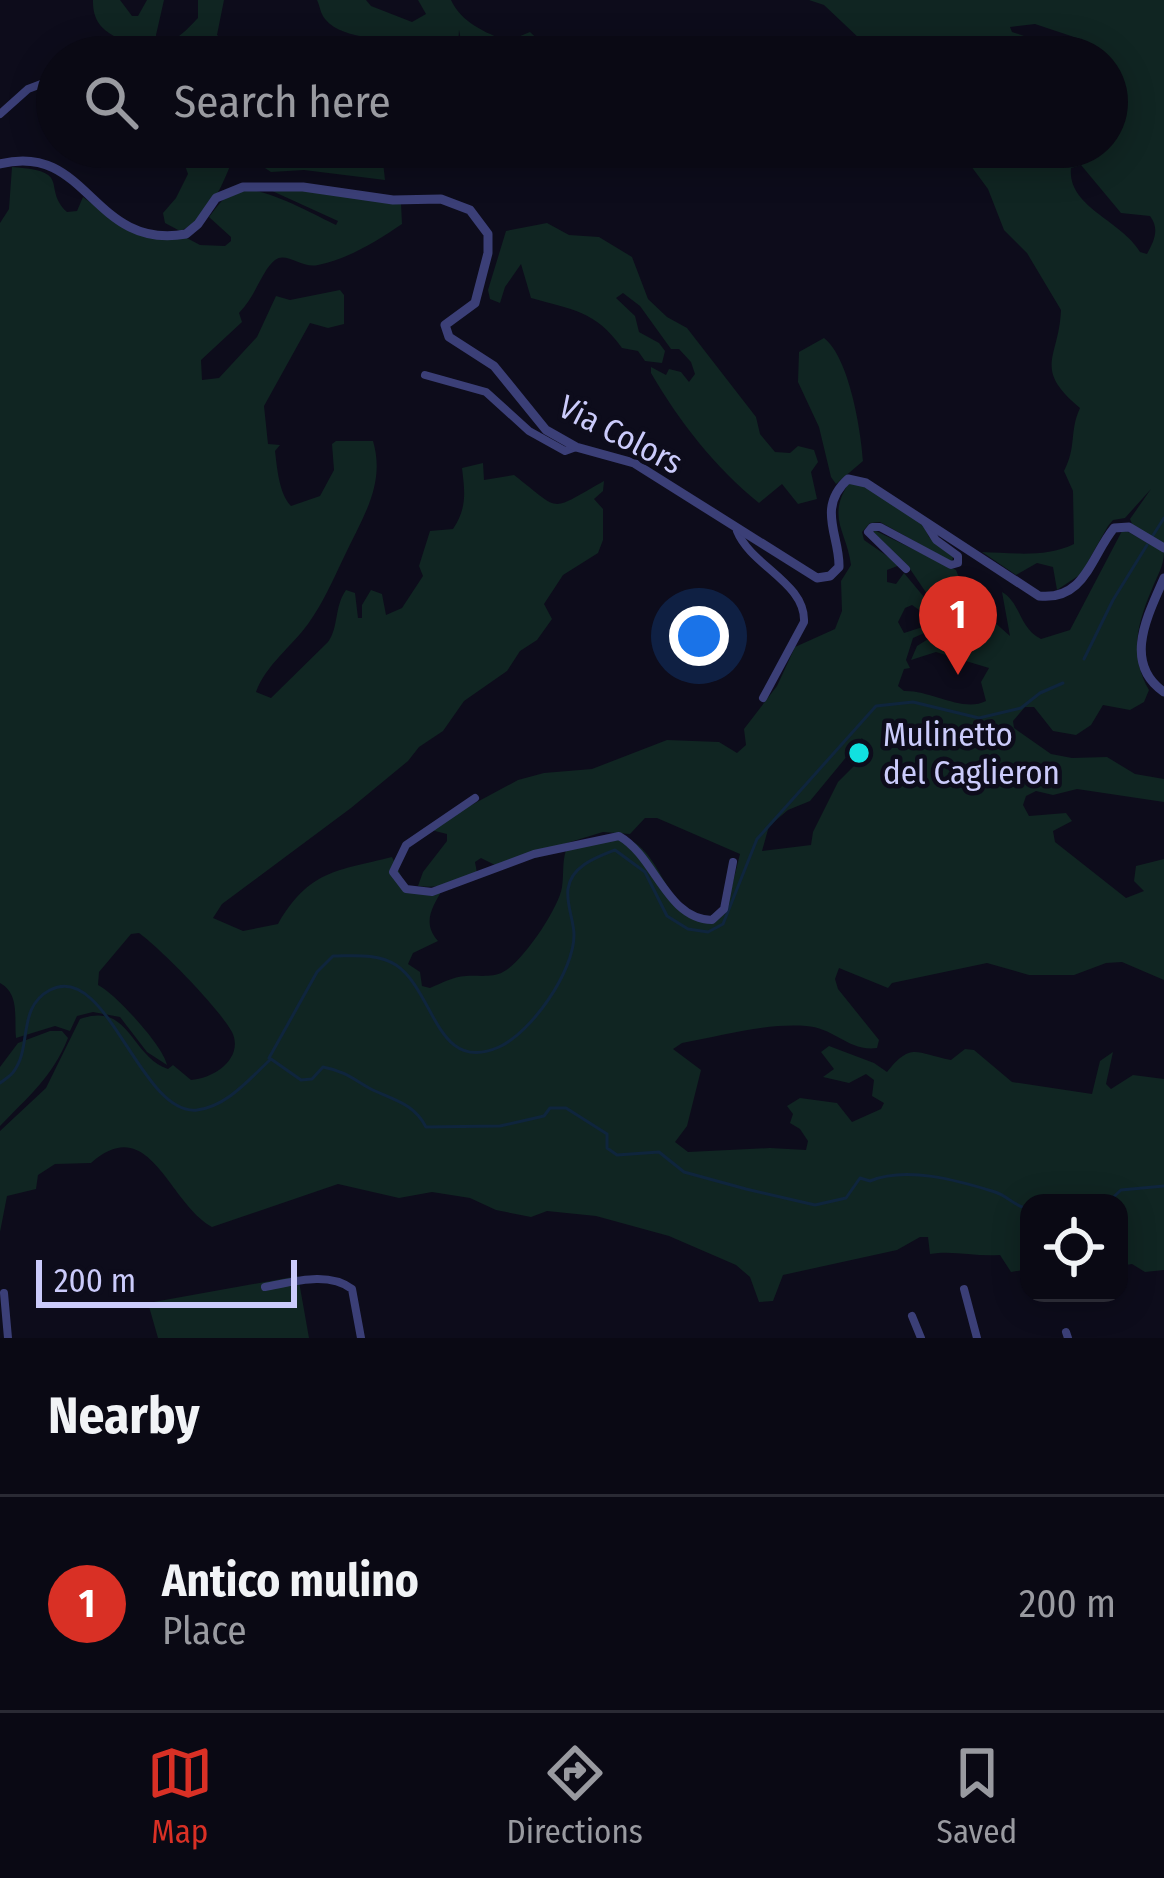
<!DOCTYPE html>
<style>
:root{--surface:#0a0914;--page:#181722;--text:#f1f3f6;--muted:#999aa0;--line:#2a2a34;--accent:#d93025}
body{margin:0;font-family:"Fira Sans Condensed",sans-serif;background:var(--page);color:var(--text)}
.controls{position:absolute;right:36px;bottom:36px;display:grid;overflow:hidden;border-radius:24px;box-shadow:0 6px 30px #0003}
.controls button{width:108px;height:108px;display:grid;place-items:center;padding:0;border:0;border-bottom:3px solid var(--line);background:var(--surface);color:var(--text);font:60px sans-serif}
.scale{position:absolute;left:36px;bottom:30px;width:261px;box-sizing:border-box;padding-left:12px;border:6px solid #cbcbfb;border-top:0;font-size:33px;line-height:42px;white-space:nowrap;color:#cbcbfb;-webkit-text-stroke:9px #0d0c1b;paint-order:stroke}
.you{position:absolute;left:699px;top:636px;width:42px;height:42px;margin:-30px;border:9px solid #fff;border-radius:50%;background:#1a73e8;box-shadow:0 0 0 18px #1a73e833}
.badge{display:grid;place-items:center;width:78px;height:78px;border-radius:50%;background:var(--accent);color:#fff;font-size:39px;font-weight:700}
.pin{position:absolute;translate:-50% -99px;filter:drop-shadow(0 3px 6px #0008)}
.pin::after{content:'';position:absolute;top:63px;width:42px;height:36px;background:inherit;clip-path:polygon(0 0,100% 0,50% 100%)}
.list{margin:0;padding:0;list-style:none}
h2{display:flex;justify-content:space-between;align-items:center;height:156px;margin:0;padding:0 48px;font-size:51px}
h2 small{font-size:39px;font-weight:400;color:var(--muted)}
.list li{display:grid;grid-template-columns:78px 1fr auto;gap:36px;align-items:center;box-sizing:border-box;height:216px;padding:0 48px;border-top:3px solid var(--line)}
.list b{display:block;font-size:45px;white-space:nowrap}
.list p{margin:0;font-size:39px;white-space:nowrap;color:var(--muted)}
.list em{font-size:39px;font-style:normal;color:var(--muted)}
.icon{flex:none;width:66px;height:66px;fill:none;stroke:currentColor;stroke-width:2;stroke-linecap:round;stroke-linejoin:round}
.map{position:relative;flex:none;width:1164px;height:1338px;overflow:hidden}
.search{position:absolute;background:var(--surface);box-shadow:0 6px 30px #0003;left:36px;right:36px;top:36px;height:132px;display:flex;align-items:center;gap:30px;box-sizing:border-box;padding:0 42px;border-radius:66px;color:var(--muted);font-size:45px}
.sheet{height:372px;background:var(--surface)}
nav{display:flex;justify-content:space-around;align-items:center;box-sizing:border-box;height:168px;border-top:3px solid var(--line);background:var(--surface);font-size:33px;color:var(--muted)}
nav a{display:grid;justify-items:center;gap:6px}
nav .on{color:var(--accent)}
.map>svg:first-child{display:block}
.green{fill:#102522;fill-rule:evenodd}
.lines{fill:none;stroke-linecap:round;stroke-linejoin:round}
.stream{stroke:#0f253d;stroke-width:3}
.minor{stroke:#3b3f77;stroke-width:8}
.tertiary{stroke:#3b3f77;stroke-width:9}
.poi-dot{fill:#11e1e0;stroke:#0d0c1b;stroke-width:4.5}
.labels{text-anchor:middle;stroke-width:9;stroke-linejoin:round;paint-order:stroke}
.street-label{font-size:33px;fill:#cbcbfb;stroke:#0d0c1b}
.poi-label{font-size:33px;fill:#cbcbfb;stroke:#0d0c1b;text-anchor:start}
</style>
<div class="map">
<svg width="1164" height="1338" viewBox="0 0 1164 1338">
<rect width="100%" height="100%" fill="#0d0c1b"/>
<!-- green -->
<path class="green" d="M 93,0 L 120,0 L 132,16 L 138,16 L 147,0 L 164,0 L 156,35 L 157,41 C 176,44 186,30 198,18 L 198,0 L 224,0 L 217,35 L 245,57 L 145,57 C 129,35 92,40 93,0 Z
M 317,0 L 366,0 L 371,6 L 412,22 L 426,14 L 418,0 L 451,0 C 461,22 485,33 508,41 L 530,32 L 547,48 L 568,57 L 455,57 L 462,46 L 459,30 L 458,47 L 449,57 L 407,57 C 393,31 345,44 325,19 C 320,13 320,6 317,0 Z
M 809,0 L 1164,0 L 1164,545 L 1133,526 L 1130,519 L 1151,489 L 1125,518 L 1113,520 L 1108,526 L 1081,574 L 1057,590 L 1053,567 L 1037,563 L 1016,575 L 982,552 C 1013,553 1045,558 1074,544 L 1073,491 L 1064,471 C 1077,446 1069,432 1080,408 C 1032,368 1059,359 1061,310 L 1027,253 L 1004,230 L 988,189 L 957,147 L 1107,147 L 1107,57 L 879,57 L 824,5 ZM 1035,24 L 1080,39 L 1083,45 L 1071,52 L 1012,32 L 1010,27 ZM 1081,165 L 1121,213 L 1150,216 C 1160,229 1154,241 1147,254 L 1140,252 C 1121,220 1067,207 1071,168 Z
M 169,147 L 208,147 L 232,161 C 222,186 209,219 180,231 L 165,223 L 163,213 L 176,198 L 188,174 L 183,160 Z
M 214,147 L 364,147 L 383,162 L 385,180 L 304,170 L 271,172 L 242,153 L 230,156 Z
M 12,167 C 74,171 41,187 67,212 L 77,211 L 83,197 L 121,225 L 185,237 L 200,245 L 225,246 L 231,241 L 231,237 L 209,217 C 217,207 224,195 237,191 C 259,183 314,215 336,225 L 338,221 L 270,190 L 306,190 L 401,203 L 402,224 C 377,241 348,259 318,265 C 302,269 286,251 275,260 C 262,270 256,296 239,313 L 242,322 L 201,360 L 202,380 L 219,378 L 257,337 L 276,296 L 290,300 L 340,290 L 344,295 L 344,324 L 328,328 L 310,323 L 264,406 L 268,444 L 280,445 L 275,451 C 277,467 279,494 291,506 L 320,496 L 334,470 L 332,444 L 336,441 L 373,441 C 386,485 362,518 344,557 C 333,580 323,603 308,624 C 292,646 265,666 256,692 L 271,698 L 328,642 C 339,627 334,607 346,590 L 355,593 L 358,618 L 362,618 L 362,605 L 371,590 L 382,594 L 386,615 L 402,608 L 423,576 L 419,566 L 430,531 L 453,529 C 467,508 465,493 462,468 L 483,463 L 484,480 L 514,475 C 563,513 548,512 604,481 L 603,491 L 594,499 L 603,509 L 603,540 L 598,553 L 563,575 L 544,604 L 552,619 L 537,640 L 520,651 L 507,671 L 464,701 L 443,731 L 419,747 L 408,761 L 351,808 L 222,904 L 213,918 L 243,931 L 278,924 C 309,870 337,871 392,857 L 406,886 L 442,890 C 432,908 422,923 438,941 L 413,953 L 408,964 L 420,972 L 422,986 L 430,988 C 442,983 452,977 466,976 C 478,975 492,978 503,972 C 522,963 559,908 562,887 C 564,874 562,863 566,850 C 676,790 647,940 725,914 L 740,854 L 657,818 L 645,818 L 630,834 L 603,832 L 495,865 L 481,858 L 475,862 L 477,873 C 458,882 440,889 418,886 L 423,872 L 447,841 L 447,834 L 427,829 L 518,780 L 544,773 L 592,769 L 667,740 L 719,742 L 737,753 L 746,745 L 744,729 L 777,686 L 795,647 L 835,629 L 842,611 L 841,581 L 851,565 C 847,532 826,517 849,483 L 861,483 L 922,523 L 929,537 L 953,557 L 952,562 L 880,522 L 870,523 L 862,532 L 864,540 L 900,565 L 887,570 L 887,582 L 896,584 L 904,573 L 934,609 L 928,616 L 912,605 L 905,608 L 898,622 L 904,633 L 935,623 L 951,637 L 931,630 L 913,638 L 906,660 L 910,668 L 904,669 L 898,686 L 904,691 C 931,690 963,713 986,701 L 981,682 L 989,668 L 936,652 L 911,660 L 917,646 L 933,636 L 961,648 L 961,644 L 908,566 L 873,535 L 874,530 L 956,570 L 967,598 L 1010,636 L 1002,592 C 1021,603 1019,628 1041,639 L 1070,630 L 1123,529 L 1164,552 C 1164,566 1157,576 1152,589 C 1137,624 1129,655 1149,690 L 1144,702 L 1130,710 L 1103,705 L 1091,725 L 1076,735 L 1053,731 L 1034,707 L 1025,707 L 1013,721 L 1014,728 L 1051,754 L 1072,758 L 1107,757 L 1135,774 L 1164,779 L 1164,802 L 1077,789 L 1053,795 L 1036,791 L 1026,796 L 1023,805 L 1029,816 L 1066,813 L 1072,821 L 1053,831 L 1055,842 L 1126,898 L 1144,891 L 1134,881 L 1136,866 L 1164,859 L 1164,980 L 1122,962 L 1106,963 L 1074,975 L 1029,975 L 987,963 L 892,983 L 888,988 L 839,968 L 835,979 L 838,989 L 879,1040 L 877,1048 C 849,1052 833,1027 806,1026 C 765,1023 722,1036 682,1043 L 673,1049 L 701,1070 L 687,1126 L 675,1142 L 688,1152 L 770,1148 L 806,1150 L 808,1141 L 800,1129 L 790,1123 L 793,1114 L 787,1106 L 800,1098 L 837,1103 L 852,1122 L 881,1109 L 884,1103 L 872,1096 L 874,1080 L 866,1074 L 849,1083 L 823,1077 L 834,1069 L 821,1052 L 829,1046 L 874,1063 L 887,1072 C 912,1041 916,1054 951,1060 L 965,1049 L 974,1050 L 1012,1082 L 1092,1094 L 1100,1061 L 1113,1052 L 1106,1084 L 1111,1089 L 1133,1075 L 1164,1079 L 1164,1270 L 1145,1272 L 1132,1264 L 1119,1266 L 1119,1203 L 1029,1203 L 1029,1269 L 1011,1272 L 1000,1255 C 975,1257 954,1250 930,1254 L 928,1237 L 920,1237 L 897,1250 L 783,1275 L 773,1301 L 759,1302 L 750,1277 L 736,1265 L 669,1236 L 596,1216 L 547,1211 L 531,1217 L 496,1210 L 470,1198 L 432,1192 L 399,1198 L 338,1184 L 212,1227 C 168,1203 150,1111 91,1163 L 55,1164 L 38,1175 L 36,1189 L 7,1196 L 0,1232 L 0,1131 L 46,1088 L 80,1019 C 130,1001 130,1056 168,1069 L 173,1065 L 191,1080 C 216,1078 244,1057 232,1032 C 218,1007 162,950 139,933 L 131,934 L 99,972 L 98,985 C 116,994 164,1047 167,1065 L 147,1052 L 120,1017 L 93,1012 L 77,1016 L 70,1031 L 55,1026 L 16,1038 C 14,1018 20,994 0,983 L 0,223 L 9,209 ZM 862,738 L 868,752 L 838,782 L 813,832 L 811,845 L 762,851 L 769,826 L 788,810 L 810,801 Z
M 547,223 L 569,235 L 599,237 L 632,257 L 648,299 L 667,317 L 687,328 L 756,417 L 760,434 L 775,452 L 790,453 L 798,446 L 814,450 L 818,462 L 811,472 L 817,499 L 798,504 L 782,484 L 759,503 C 714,466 681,424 651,373 L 651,367 L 666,375 L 669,369 L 681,372 L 689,382 L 695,374 L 691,362 L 679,349 L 671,349 L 640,306 L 623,293 L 616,298 L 635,316 L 639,332 L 659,343 L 665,351 L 662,363 L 645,361 L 638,351 L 622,348 C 595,310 572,310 531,298 L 521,264 L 505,287 L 500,303 L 490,299 L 488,290 L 506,231 Z
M 824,338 C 849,357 861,430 863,461 L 836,484 L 831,477 L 819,427 L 798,382 L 799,352 Z
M 50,1031 L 62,1031 L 68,1038 C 53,1076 28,1097 0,1126 L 0,1067 L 18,1043 Z
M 298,1276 L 309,1338 L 158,1338 L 148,1303 Z"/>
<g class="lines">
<!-- stream -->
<path class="stream" d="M 1152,537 L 1164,518
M 1084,659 L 1113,600 L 1147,545
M 269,1058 L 317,972 L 333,956 C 354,956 377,953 396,965 C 435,991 436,1075 499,1047 C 532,1032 574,971 574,935 C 574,921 566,904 568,889 C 571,866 597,857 615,850 L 645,872 L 667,916 L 688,929 L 708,932 L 723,924 L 757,839 L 876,706 L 913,702 L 979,718 L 1021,708 L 1040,693 L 1063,683
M 0,1083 C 5,1079 11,1076 14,1071 C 32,1047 17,1007 50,990 C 107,960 140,1116 197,1110 C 228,1106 250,1078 271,1059 L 301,1080 L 312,1079 L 323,1067 C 344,1071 352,1078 369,1088 C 392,1100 413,1102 426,1127 L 500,1126 L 544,1116 L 550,1108 L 566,1108 L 607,1134 L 607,1148 L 617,1155 L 659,1152 L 684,1172 L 746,1189 L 815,1205 L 846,1198 L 860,1178 L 870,1181 C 906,1166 957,1180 995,1192 C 1008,1196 1015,1207 1029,1209
M 1107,1203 L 1121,1190 L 1164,1186"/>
<!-- minor -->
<path class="minor" d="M 0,114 L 28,89 L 57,78
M 425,375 L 486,392 L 529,431 L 565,451 L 576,447
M 737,531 C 751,566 806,583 804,622 L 763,698
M 906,569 L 868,532 L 872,527 L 880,527 L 951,565 L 958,563 L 958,556 L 936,540 L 926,524
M 475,798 L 406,845 L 393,872 L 406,889 L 432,892 L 534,854 L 619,836 C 656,857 666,919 712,920 L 724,909 L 733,862
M 265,1287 C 293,1282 328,1271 352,1289 L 361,1338
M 964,1289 L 977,1338
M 4,1293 L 8,1338
M 912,1316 L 921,1338
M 1066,1332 L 1068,1338"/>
<!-- tertiary -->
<path class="tertiary" d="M 0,164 C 88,141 92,251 186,234 L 198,224 L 216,198 L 243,187 L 303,187 L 393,200 L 441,199 L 470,210 L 488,234 L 488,253 L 475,303 L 445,325 L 449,337 L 494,366 L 546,430 L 576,447 L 634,463 L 817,578 L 830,576 L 839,567 C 840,536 816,508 848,479 L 866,483 L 1039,596 C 1085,601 1091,556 1114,528 L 1129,527 L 1164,548
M 1164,578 C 1148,615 1122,663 1164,692"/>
</g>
<!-- markers -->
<circle class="poi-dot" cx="859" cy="753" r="12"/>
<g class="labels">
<!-- street labels -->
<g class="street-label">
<text transform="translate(621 434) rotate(27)" y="12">Via Colors</text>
</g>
<!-- poi labels -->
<g class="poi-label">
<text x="883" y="746">Mulinetto<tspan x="883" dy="38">del Caglieron</tspan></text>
</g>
</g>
</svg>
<div class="controls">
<button><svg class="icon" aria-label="locate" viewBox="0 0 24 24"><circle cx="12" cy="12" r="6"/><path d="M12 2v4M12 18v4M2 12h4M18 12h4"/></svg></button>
</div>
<div class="scale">200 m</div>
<div class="you"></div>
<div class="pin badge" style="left:958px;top:675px">1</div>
<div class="search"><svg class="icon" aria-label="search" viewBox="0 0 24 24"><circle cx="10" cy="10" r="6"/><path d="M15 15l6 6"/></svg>Search here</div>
</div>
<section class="sheet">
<h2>Nearby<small></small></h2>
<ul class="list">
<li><span class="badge">1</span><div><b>Antico mulino</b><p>Place</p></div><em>200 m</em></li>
</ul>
</section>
<nav>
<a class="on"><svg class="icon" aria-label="map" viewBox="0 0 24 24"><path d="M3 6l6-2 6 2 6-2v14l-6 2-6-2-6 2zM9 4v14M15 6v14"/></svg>Map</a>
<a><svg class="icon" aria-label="directions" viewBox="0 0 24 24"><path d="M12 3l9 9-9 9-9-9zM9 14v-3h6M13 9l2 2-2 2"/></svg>Directions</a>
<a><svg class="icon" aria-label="saved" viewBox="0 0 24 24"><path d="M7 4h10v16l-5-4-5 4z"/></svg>Saved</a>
</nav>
